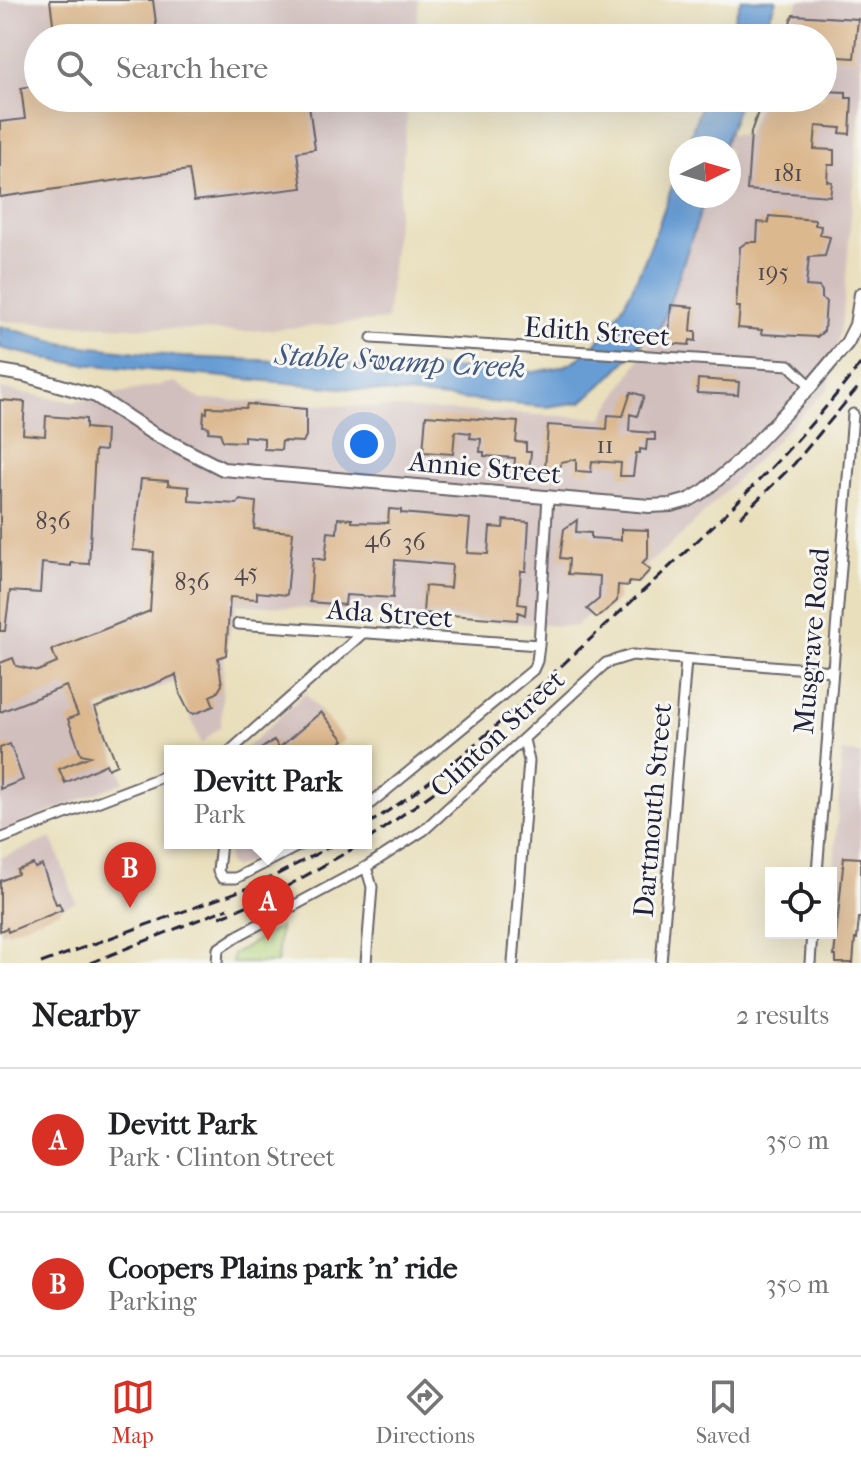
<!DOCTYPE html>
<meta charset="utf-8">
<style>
:root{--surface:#fff;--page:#f2f2f2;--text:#202124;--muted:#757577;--line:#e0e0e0;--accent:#d93025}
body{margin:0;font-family:"IM FELL French Canon",serif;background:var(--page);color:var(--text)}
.controls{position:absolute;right:24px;bottom:24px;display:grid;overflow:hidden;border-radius:0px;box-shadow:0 8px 32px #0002}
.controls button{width:72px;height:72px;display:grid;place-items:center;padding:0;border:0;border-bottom:2px solid var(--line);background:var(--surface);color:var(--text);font:40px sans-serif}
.compass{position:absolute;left:669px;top:136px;width:72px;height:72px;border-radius:50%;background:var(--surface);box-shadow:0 8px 32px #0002;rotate:85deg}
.you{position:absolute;left:364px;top:444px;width:28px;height:28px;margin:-20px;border:6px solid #fff;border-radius:50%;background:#1a73e8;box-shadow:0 0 0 12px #1a73e833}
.badge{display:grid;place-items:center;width:52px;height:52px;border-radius:50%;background:var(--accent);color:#fff;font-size:26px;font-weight:700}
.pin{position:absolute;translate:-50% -66px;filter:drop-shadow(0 2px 4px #0008)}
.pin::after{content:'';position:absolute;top:42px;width:28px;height:24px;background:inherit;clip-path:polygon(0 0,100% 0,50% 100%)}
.popup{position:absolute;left:164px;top:745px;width:208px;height:104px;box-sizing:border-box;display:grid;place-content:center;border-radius:0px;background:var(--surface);filter:drop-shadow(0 2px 6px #0005);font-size:26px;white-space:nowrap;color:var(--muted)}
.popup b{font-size:30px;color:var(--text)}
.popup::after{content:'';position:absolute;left:50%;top:100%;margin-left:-16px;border:16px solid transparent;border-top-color:var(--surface)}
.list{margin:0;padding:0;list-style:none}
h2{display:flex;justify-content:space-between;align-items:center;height:104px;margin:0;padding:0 32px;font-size:34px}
h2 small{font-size:26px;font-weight:400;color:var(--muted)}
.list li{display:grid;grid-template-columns:52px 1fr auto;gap:24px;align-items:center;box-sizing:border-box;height:144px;padding:0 32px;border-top:2px solid var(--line)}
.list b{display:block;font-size:30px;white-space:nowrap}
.list p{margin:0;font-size:26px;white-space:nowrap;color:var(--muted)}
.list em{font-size:26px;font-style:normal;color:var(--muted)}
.icon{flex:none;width:44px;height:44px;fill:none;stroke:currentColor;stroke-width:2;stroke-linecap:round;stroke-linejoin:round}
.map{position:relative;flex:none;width:861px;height:963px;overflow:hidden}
.search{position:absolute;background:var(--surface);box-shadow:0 8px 32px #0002;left:24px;right:24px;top:24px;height:88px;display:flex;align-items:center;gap:20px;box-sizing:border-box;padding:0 28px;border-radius:44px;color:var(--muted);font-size:30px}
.sheet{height:392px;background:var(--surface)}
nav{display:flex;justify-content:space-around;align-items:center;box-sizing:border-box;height:112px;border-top:2px solid var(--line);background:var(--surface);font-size:22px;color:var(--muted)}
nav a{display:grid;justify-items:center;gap:4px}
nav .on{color:var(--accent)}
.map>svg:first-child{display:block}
.industrial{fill:#d1bfbd}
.green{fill:#b2d279;stroke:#6a7a5a;stroke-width:2}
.water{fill:#689dd4;stroke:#456088;stroke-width:2}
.building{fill:#dcb88e}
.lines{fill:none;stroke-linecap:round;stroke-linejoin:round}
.minor-casing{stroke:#686468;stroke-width:13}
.tertiary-casing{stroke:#686468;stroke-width:16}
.minor{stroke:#fff;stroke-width:9}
.tertiary{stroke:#fff;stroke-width:12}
.rail{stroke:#22223b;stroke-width:3;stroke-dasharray:12 6;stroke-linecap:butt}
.labels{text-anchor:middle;stroke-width:6;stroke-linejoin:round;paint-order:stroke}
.number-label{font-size:24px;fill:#504850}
.street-label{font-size:28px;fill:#22223b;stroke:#f6f6f2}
.water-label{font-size:30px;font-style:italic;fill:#425980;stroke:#f6f6f2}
</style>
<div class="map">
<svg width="861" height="963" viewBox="0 0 861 963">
<rect width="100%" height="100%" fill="#f6f6f2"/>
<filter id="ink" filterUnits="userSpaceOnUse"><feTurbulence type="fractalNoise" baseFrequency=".0125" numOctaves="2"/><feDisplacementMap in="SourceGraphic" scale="16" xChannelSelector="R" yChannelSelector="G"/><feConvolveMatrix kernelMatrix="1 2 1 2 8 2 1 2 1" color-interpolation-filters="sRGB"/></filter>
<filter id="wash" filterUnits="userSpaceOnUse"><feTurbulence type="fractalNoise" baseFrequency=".006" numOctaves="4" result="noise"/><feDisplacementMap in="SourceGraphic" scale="32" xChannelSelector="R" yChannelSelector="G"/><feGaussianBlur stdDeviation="1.8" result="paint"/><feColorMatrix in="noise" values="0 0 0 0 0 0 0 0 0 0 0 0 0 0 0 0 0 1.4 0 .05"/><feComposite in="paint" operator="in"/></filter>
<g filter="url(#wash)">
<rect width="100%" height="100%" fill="#e9dfbc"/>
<!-- industrial -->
<path class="industrial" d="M 0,0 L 419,0 L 415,38 L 38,38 L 38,98 L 409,98 L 387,320 L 240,332 L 0,321 Z
M 799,0 L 861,0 L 861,90 L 843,316 L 829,387 L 683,534 L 574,627 L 237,604 L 224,656 L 221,726 L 201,744 L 177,681 L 98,708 L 124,782 L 0,832 L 0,389 L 74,402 L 175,382 L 200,399 L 602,418 L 662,324 L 706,196 L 729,196 L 729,148 L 723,148 L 728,134 L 746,136 L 761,98 L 823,98 L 823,38 L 784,38 Z
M 305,693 L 344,739 L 330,751 L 243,751 Z
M 842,752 L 861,754 L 861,918 L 831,915 Z
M 52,838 L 76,902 L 0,933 L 0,858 Z
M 228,843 L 285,843 L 234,868 L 228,863 Z"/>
<!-- green -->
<path class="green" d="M 280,927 L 277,963 L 232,963 L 233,954 Z"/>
<!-- water -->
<path class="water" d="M 741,0 L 776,0 L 762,38 L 727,38 Z
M 704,98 L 741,98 L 723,148 L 686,148 Z
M 681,161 L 681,196 L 706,196 L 662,324 L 612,375 L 582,402 L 546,407 L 62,362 L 0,348 L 0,326 L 65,344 L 182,357 L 535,372 C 546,370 561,368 571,363 C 629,332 659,220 681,161 Z"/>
<g id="blocks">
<!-- building -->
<path class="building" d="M 50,0 L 153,0 L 158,38 L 55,38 Z
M 793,15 L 858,19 L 854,58 L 823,56 L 823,38 L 784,38 Z
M 38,85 L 38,98 L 308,98 L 315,149 L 297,152 L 302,188 L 194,201 L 189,170 L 0,197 L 0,122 L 25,119 L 21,88 Z
M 823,91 L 846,92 L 846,98 L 852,98 L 850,134 L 840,133 L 841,128 L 816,126 L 814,149 L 834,150 L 834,165 L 828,165 L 827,181 L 832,182 L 830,196 L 747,190 L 751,132 L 763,98 L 823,98 Z
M 769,216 L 815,220 L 815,225 L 821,226 L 820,235 L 830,237 L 825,256 L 809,257 L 806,286 L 819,287 L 822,291 L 822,299 L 826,301 L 824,331 L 817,337 L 761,334 L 762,330 L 738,328 L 740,307 L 736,307 L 740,247 L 747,242 L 757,242 L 758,222 L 769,223 Z
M 671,305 L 693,307 L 691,331 L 696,331 L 696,341 L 690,340 L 689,345 L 664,343 L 665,333 L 669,333 Z
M 698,379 L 739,382 L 738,395 L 697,393 Z
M 631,392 L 644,396 L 637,416 L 630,414 L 629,431 L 655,433 L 655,440 L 647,440 L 646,450 L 640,449 L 640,453 L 636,453 L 633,476 L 620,476 L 621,463 L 592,461 L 591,472 L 576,471 L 576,459 L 561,462 L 560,470 L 545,469 L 548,425 L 607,429 L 608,415 L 623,416 Z
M 0,400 L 25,402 L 23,434 L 45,436 L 46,416 L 86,419 L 86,428 L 106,430 L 105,451 L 95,450 L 89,564 L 71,563 L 71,566 L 42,563 L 40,593 L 10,591 L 5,631 L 0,631 Z
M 247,404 L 306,409 L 306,436 L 303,442 L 282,441 L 281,450 L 264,449 L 264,438 L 244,436 L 244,442 L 223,441 L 220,433 L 208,432 L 209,427 L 203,426 L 204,412 L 207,413 L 207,407 L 246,408 Z
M 426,415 L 518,422 L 516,442 L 526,443 L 526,452 L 531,452 L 529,473 L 514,472 L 515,458 L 484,456 L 484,452 L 480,452 L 481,439 L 470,438 L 471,433 L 455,431 L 453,454 L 423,452 Z
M 141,479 L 168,481 L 168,485 L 189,487 L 189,501 L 237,504 L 240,500 L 256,502 L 254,529 L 293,532 L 287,595 L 257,592 L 257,599 L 230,597 L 226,655 L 218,658 L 222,685 L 217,693 L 210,696 L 214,706 L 194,714 L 189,712 L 180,694 L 176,675 L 95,708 L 117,765 L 108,769 L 106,764 L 65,783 L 59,769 L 90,756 L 81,754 L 68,719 L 78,715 L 66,686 L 0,712 L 0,663 L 13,658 L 16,666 L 38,671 L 57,663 L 52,650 L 150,611 L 154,552 L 133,550 Z
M 389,509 L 401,510 L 401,513 L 470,519 L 467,553 L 488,554 L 490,527 L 503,528 L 504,520 L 529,522 L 526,571 L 521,571 L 518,604 L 526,605 L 525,615 L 518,612 L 517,620 L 423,613 L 425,586 L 450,588 L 452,565 L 395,560 L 393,598 L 346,595 L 345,605 L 310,602 L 313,558 L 325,560 L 328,532 L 337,533 L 338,518 L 352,519 L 352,522 L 388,523 Z
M 577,520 L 576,532 L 591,533 L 591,538 L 621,540 L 621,529 L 648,530 L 648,557 L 642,563 L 650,570 L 638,583 L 629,582 L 629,586 L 618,585 L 617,601 L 597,618 L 587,609 L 599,599 L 600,576 L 568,574 L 569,559 L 560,558 L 564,529 Z
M 321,712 L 344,740 L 330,751 L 258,751 L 274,740 L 279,748 Z
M 10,744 L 23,780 L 0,789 L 0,748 Z
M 844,857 L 861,858 L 861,918 L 859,918 L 857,939 L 855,939 L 853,963 L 836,963 L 836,956 L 834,956 Z
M 33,864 L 35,868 L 42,865 L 56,904 L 59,903 L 62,910 L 8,932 L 7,928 L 0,931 L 0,881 L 18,874 L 17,870 Z"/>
</g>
</g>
<g filter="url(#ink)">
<use href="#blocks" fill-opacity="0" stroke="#686468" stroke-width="2"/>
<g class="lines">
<!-- minor casing -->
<g class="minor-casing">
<path id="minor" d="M 372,338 L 789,365 L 811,386
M 238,624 L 539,645
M 230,751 L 363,633
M 366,807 L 533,670 L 537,661 L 539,645 L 548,496
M 0,839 L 170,774
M 221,843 L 218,871 L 222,878 L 236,878 L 304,843
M 366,867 L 372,887 L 366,963
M 817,873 L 853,414
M 217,963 L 218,949 L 239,935 L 366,867 L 424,830 L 606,663 L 632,655 L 833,671
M 513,963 L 529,761 L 524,740
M 661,963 L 686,660
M 810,963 L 812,933"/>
</g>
<!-- tertiary casing -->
<g class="tertiary-casing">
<path id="tertiary" d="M 0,371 L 24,375 L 96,396 L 152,433 L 223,469 L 649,506 L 671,505 L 689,500 L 704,491 L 736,464 L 811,386 L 847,343 L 856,325 L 861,294"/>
</g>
<!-- minor -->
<use href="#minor" class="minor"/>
<!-- tertiary -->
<use href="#tertiary" class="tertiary"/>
<!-- rail -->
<path class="rail" d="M 740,517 L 794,464 L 861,384
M 366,825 C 447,776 515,708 585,644 C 682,555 781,469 861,363
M 366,841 L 437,790
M 220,917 L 270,896 L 363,843
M 41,963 L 259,884 L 337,843
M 90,963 L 228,908"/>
</g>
</g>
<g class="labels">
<!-- number labels -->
<g class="number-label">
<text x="788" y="181">181</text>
<text x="773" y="280">195</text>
<text x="605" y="453">11</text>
<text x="53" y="529">836</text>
<text x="378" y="547">46</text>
<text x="414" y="550">36</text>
<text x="246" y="580">45</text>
<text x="192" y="590">836</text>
</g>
<!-- street labels -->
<g class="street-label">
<text transform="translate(597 331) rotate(4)" y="10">Edith Street</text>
<text transform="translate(485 467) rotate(5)" y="10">Annie Street</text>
<text transform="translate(390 613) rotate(4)" y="10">Ada Street</text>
<text transform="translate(811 641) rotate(-85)" y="10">Musgrave Road</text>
<text transform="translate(497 733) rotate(-43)" y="10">Clinton Street</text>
<text transform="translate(652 810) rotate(-85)" y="10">Dartmouth Street</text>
</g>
<!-- water labels -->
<g class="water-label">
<text transform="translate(400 361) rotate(3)" y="10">Stable Swamp Creek</text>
</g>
</g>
</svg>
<div class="controls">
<button><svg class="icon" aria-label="locate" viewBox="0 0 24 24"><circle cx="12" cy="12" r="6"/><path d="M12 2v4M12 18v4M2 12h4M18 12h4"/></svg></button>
</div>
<svg class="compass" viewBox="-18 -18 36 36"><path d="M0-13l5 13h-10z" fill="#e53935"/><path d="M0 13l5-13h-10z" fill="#757577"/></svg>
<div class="you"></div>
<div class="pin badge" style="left:268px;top:941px">A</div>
<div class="popup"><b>Devitt Park</b>Park</div>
<div class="pin badge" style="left:130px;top:908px">B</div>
<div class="search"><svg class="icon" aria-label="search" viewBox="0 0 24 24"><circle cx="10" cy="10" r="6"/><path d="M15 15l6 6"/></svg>Search here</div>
</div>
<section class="sheet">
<h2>Nearby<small>2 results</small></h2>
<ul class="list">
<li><span class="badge">A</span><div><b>Devitt Park</b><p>Park · Clinton Street</p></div><em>350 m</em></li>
<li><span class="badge">B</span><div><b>Coopers Plains park 'n' ride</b><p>Parking</p></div><em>350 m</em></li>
</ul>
</section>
<nav>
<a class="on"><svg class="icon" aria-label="map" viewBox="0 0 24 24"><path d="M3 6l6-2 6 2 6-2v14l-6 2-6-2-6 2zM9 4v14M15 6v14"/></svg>Map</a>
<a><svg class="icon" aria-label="directions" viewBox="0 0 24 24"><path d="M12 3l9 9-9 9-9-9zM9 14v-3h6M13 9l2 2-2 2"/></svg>Directions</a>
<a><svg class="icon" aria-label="saved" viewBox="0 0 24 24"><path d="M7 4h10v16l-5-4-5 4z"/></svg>Saved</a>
</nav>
